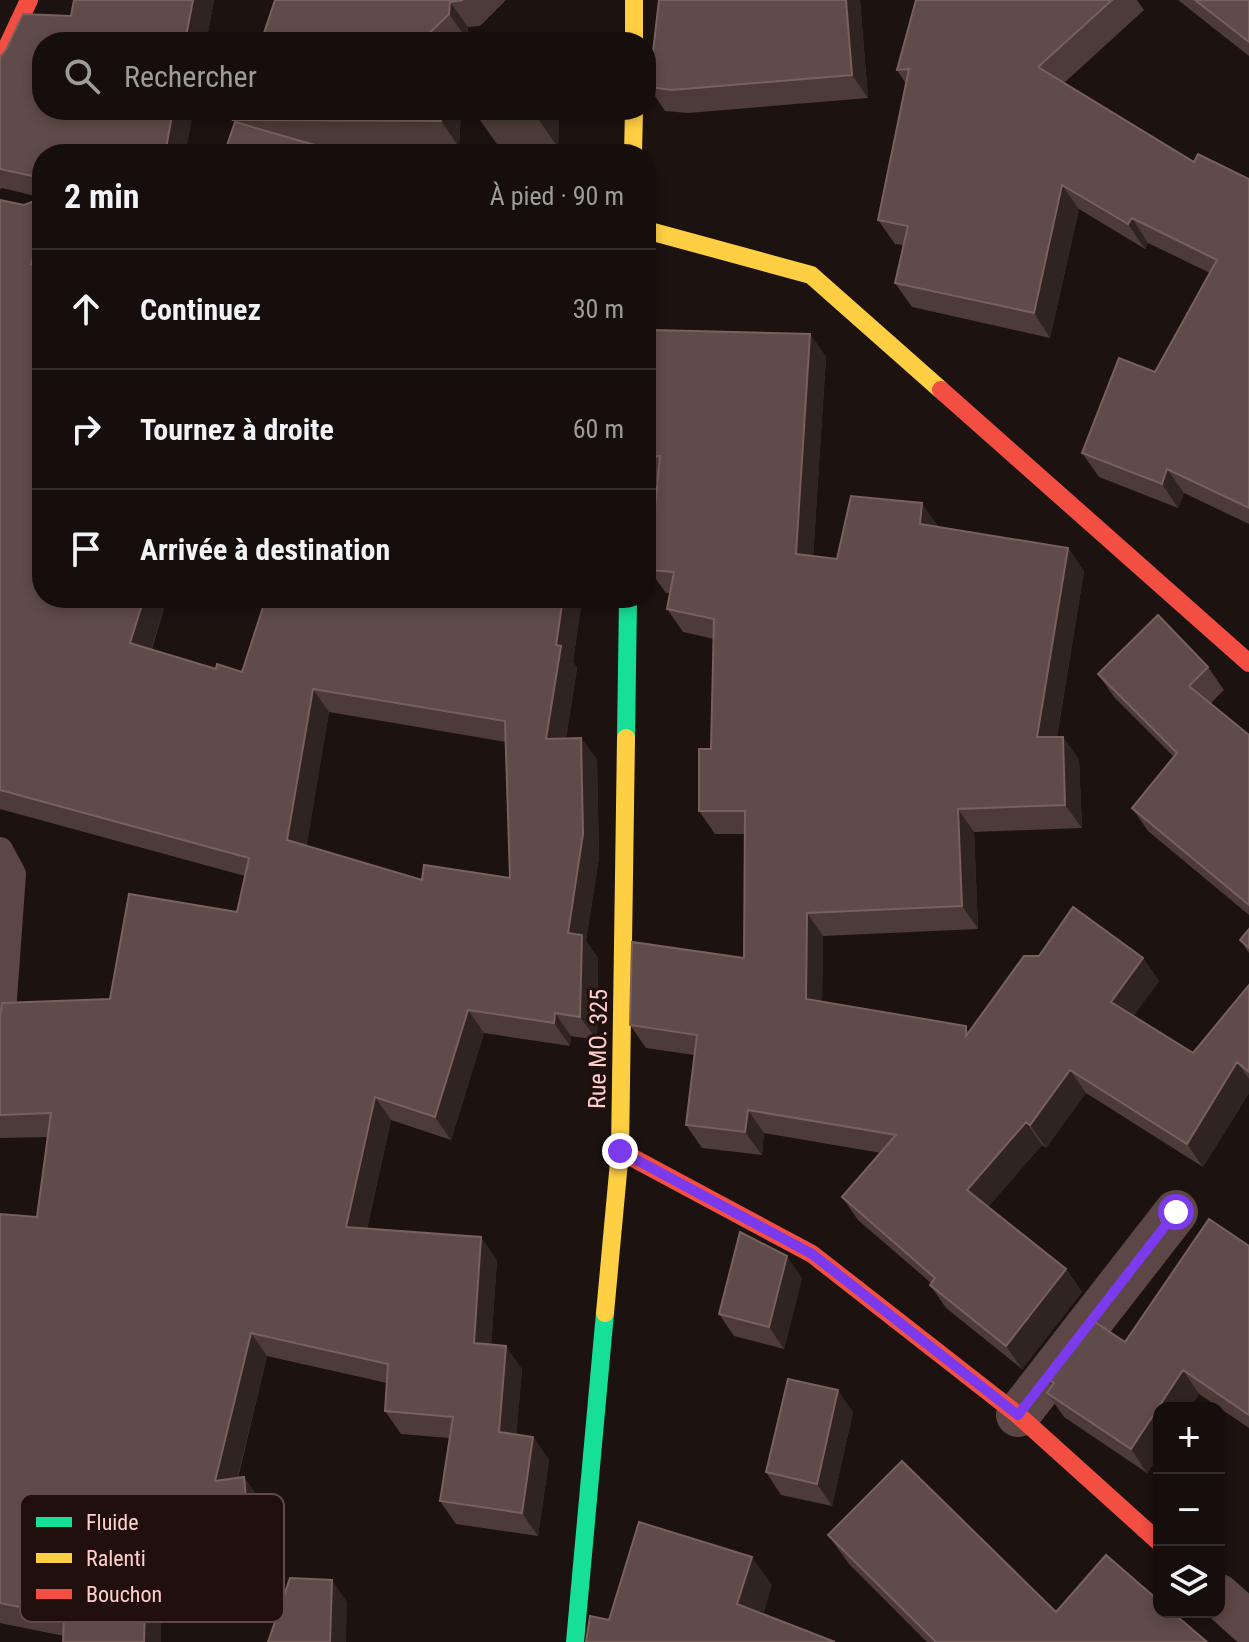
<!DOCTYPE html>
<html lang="fr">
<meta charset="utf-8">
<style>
:root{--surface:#150e0c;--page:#221c1a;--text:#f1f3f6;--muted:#9d9c9d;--line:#342e2d}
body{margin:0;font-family:"Roboto Condensed",sans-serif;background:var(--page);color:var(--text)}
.controls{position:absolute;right:24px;bottom:24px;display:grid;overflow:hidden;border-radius:16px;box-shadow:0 4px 12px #0003}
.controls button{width:72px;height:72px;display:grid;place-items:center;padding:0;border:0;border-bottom:2px solid var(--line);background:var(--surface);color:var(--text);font:40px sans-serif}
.stop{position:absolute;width:24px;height:24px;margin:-18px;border:6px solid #7c3aed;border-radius:50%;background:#fff}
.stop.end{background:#7c3aed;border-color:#fff;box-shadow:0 2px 8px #0008}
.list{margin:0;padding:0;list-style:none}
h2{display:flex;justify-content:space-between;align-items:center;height:104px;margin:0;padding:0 32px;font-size:34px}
h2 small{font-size:26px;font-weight:400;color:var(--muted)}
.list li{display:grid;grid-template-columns:52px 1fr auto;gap:24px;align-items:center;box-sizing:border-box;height:120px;padding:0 32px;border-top:2px solid var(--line)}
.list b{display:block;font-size:30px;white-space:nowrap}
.list em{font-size:26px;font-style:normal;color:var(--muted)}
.icon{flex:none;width:44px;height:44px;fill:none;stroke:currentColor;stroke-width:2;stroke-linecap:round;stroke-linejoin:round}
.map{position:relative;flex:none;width:1249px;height:1642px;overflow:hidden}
.search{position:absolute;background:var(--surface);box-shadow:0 4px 12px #0003;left:32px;top:32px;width:624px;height:88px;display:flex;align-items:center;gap:20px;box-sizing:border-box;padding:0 28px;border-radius:32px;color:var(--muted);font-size:30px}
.panel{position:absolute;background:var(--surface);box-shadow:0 4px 12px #0003;left:32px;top:144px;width:624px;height:464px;border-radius:32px}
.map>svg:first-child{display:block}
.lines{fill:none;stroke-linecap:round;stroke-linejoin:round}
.lane{stroke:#5d4646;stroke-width:26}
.street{stroke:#5d4646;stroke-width:44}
.fast{stroke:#16e098;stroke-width:18}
.slow{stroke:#ffcf43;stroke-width:18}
.jam{stroke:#f24e42;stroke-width:18}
.wall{fill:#4c3b39;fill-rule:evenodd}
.shaded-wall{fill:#302422}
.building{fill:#5f4b49;stroke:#78605d;stroke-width:2;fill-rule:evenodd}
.route{stroke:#7c3aed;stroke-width:10}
.labels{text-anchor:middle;stroke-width:6;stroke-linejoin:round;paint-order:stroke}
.street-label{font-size:24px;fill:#ffcfcb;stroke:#200f0c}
.key{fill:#200f0c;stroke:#634945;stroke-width:2}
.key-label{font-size:22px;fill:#ffcfcb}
</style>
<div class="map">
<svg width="1249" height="1642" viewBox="0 0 1249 1642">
<rect width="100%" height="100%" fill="#1c1210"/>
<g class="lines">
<!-- lane -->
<path class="lane" d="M 0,850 L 13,874 L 0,1054"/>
<!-- street -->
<path class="street" d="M 1018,1415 L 1176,1212
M 1219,1596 L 1249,1623"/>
<!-- fast -->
<path class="fast" d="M 626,738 L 628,598
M 575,1642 L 605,1313"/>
<!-- slow -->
<path class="slow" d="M 634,0 L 634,42
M 633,154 L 634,110
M 646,230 L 811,275 L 941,390
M 605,1313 L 620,1151 L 626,738"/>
<!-- jam -->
<path class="jam" d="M 0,62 L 29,0
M 941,390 L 1249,663
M 620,1151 L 812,1254 L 1018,1415 L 1159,1542"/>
</g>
<!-- wall -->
<path class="wall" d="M 74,0 L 214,0 L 185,154 L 42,154 L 42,598 L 167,598 L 152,649 L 216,669 L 242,672 L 265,602 L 251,598 L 582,598 L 573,662 L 577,668 L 566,738 L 581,738 L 597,760 L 599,857 L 586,941 L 598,958 L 597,1040 L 571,1036 L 570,1046 L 484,1033 L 451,1140 L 391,1120 L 367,1229 L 497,1260 L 491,1345 L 522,1369 L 516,1435 L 533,1437 L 549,1460 L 538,1536 L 456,1524 L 440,1501 L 449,1438 L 401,1434 L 385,1411 L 387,1383 L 267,1356 L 238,1478 L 244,1477 L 260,1500 L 262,1525 L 267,1533 L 269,1619 L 161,1621 L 161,1642 L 63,1642 L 64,1636 L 0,1623 L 0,1214 L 37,1217 L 48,1137 L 0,1138 L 0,1019 L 110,999 L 237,912 L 245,876 L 0,809 L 0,200 L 24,205 L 37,200 L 39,197 L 2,188 L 0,189 L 0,57 L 71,16 ZM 329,712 L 506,742 L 510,878 L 422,880 L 306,846 Z
M 275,0 L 506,0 L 480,26 L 468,27 L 467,37 L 541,42 L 261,42 Z
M 659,0 L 860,0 L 868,98 L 688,113 L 665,111 L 649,87 Z
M 916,0 L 1137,0 L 1144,10 L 1064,83 L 1194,162 L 1249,179 L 1249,524 L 1184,493 L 1178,508 L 1099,477 L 1082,453 L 1155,372 L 1210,273 L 1148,243 L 1145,249 L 1079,209 L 1050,338 L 912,307 L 895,283 L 903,245 L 895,244 L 878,220 L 906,84 L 897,70 Z
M 1178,0 L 1249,0 L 1249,56 Z
M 461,110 L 459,147 L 316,145 L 235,122 L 233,120 Z
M 559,110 L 558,148 L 499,147 L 477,116 Z
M 810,334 L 826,357 L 813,556 L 837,559 L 938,526 L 938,527 L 1068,548 L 1084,571 L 1057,737 L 1063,737 L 1079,760 L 1082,828 L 974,832 L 978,929 L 823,936 L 822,1001 L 969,1031 L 1143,958 L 1159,981 L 1133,1016 L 1193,1053 L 1249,985 L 1249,1093 L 1203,1167 L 1086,1093 L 1046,1148 L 1042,1145 L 988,1207 L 1066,1269 L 1082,1292 L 1022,1369 L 946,1308 L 930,1285 L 931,1283 L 858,1220 L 842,1197 L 881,1153 L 764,1133 L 762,1155 L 702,1148 L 686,1125 L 694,1055 L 646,1048 L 630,1025 L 744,958 L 745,834 L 715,834 L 699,811 L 711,749 L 714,639 L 683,632 L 667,609 L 670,593 L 666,593 L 649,570 L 658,481 L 646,482 L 646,376 Z
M 1208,667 L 1224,690 L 1210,704 L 1249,735 L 1249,915 L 1148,831 L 1132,808 L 1174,757 L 1114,697 L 1098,674 Z
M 1249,929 L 1249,953 L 1240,940 Z
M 1249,1246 L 1249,1428 L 1199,1394 L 1190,1408 L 1159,1408 L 1159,1455 L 1147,1473 L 1064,1417 L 1047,1393 L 1052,1386 L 1044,1376 L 1125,1342 Z
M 802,1278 L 784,1349 L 734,1336 L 719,1314 Z
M 853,1412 L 832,1506 L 781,1495 L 766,1472 Z
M 828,1535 L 1056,1612 L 1207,1642 L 927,1642 L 849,1564 Z"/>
<!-- shaded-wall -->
<path class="shaded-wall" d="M 193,0 L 214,0 L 206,42 L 185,42 Z
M 846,0 L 860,0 L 868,98 L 852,75 Z
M 450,2 L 468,27 L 467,39 L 449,14 Z
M 173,110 L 193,110 L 185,154 L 165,154 Z
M 442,110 L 461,110 L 459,147 L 441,121 Z
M 537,110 L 559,110 L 558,148 L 537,117 Z
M 1062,185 L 1079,209 L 1050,338 L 1034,313 Z
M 1132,218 L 1148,243 L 1145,249 L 1128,224 Z
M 42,233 L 42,279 L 31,264 Z
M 810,334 L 826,357 L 812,577 L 796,554 Z
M 1167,469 L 1184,493 L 1178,508 L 1162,484 Z
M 922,503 L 938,526 L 936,547 L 920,524 Z
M 1068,548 L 1084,571 L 1053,760 L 1037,737 Z
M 144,598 L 167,598 L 146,666 L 130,643 Z
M 563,598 L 582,598 L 573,662 L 577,668 L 562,762 L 546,739 Z
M 313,689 L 329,712 L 304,863 L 287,840 Z
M 1063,737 L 1079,760 L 1082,828 L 1065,805 Z
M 581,738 L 597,760 L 599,857 L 586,941 L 598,958 L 597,1040 L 580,1017 L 568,933 Z
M 958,809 L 974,832 L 978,929 L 962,906 Z
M 807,913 L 823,936 L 822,1022 L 806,999 Z
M 1143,958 L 1159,981 L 1127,1025 L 1111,1002 Z
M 468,1010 L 484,1033 L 451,1140 L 435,1117 Z
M 555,1013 L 571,1036 L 570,1046 L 554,1023 Z
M 1237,1062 L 1249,1079 L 1249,1093 L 1203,1167 L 1187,1144 Z
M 1070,1070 L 1086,1093 L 1046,1148 L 1030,1125 Z
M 375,1097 L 391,1120 L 362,1250 L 346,1227 Z
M 748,1110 L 764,1133 L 762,1155 L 745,1132 Z
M 1026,1122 L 1042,1145 L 983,1213 L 967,1190 Z
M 481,1237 L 497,1260 L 490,1366 L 474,1343 Z
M 787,1256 L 802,1278 L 784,1349 L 769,1327 Z
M 1066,1269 L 1082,1292 L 1022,1369 L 1006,1346 Z
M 251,1333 L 267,1356 L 231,1504 L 215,1481 Z
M 506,1346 L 522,1369 L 515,1455 L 499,1432 Z
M 1183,1370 L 1199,1394 L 1190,1408 L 1159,1408 L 1159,1455 L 1147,1473 L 1131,1449 Z
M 838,1390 L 853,1412 L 832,1506 L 817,1484 Z
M 533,1437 L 549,1460 L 538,1536 L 522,1513 Z
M 244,1477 L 260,1500 L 262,1525 L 267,1533 L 269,1619 L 253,1596 Z
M 752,1557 L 772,1585 L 758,1633 L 737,1604 Z
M 332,1580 L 347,1602 L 346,1642 L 330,1642 Z
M 145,1598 L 161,1621 L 161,1642 L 144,1642 Z"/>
<!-- building -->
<path class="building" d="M 74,0 L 193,0 L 185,42 L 42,42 L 42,110 L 173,110 L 165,154 L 42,154 L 42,233 L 31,264 L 42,268 L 42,598 L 144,598 L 130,643 L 216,669 L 217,664 L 242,672 L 266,598 L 563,598 L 556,645 L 561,646 L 546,739 L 581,738 L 583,834 L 568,933 L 582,935 L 580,1017 L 555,1013 L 554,1023 L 468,1010 L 435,1117 L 375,1097 L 346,1227 L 481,1237 L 474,1343 L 506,1346 L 499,1432 L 533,1437 L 522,1513 L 440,1501 L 453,1417 L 385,1411 L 388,1364 L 251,1333 L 215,1481 L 244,1477 L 247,1510 L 251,1510 L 253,1596 L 145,1598 L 144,1642 L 63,1642 L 64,1616 L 0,1603 L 0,1214 L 37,1217 L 51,1113 L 0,1115 L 0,1019 L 2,1003 L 110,999 L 129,894 L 237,912 L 249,858 L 0,790 L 0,200 L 24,205 L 37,200 L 41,193 L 37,177 L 0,169 L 0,57 L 6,50 L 23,14 L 71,16 ZM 313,689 L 505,721 L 510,878 L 424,865 L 422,880 L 287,840 Z
M 275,0 L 463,0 L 450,2 L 449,14 L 420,42 L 261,42 Z
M 659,0 L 846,0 L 852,75 L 672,90 L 649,87 Z
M 916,0 L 1112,0 L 1038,67 L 1194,162 L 1198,154 L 1249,179 L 1249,508 L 1167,469 L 1162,484 L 1082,453 L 1119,358 L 1155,372 L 1217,260 L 1132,218 L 1128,224 L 1062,185 L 1034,313 L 895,283 L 908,226 L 878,220 L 909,69 L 897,70 Z
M 1195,0 L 1249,0 L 1249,42 Z
M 462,37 L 538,38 L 538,42 L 463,42 Z
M 237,110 L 442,110 L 441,121 L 233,120 Z
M 476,110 L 537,110 L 537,117 L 477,116 Z
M 235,122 L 346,154 L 224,154 Z
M 654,330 L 810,334 L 796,554 L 837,559 L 851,496 L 922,503 L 920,524 L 1068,548 L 1037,737 L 1063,737 L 1065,805 L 958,809 L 962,906 L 807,913 L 806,999 L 966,1026 L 966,1036 L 1024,956 L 1039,956 L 1073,907 L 1143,958 L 1111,1002 L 1193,1053 L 1249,985 L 1249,1072 L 1237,1062 L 1187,1144 L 1070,1070 L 1030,1125 L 1026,1122 L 967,1190 L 1066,1269 L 1006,1346 L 930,1285 L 935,1278 L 842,1197 L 896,1135 L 748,1110 L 745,1132 L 686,1125 L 697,1035 L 630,1025 L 632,942 L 744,958 L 745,811 L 699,811 L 699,749 L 711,749 L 714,619 L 667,609 L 674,572 L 649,570 L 660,456 L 646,458 L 646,376 L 652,375 Z
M 1158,615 L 1208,667 L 1189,686 L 1249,735 L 1249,905 L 1132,808 L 1177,753 L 1098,674 Z
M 1249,929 L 1249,948 L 1240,940 Z
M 1209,1219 L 1249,1246 L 1249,1415 L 1183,1370 L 1131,1449 L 1047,1393 L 1054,1383 L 1044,1376 L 1089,1318 L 1125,1342 Z
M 740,1232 L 787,1256 L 769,1327 L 719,1314 Z
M 788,1379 L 838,1390 L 817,1484 L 766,1472 Z
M 902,1461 L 1056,1612 L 1106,1555 L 1159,1601 L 1159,1612 L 1172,1612 L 1207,1642 L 936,1642 L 828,1535 Z
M 639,1522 L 752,1557 L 737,1604 L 835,1642 L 586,1642 L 590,1616 L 609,1620 Z
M 290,1578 L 332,1580 L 330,1642 L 268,1642 Z"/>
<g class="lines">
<!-- route -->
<path class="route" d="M 620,1151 L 812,1254 L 1018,1415 L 1176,1212"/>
</g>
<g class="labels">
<!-- street labels -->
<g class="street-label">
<text transform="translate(598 1049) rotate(-89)" y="8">Rue MO. 325</text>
</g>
</g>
<!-- legend -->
<rect x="20" y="1494" width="264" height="128" rx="12" class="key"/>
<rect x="36" y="1517" width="36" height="10" fill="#16e098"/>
<rect x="36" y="1553" width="36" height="10" fill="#ffcf43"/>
<rect x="36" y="1589" width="36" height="10" fill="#f24e42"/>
<g class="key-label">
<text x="86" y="1530">Fluide</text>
<text x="86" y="1566">Ralenti</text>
<text x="86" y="1602">Bouchon</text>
</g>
</svg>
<div class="controls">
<button>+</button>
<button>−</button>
<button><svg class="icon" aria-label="layers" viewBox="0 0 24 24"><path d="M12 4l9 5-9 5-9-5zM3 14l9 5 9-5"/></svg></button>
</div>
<div class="stop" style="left:1176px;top:1212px"></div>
<div class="stop end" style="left:620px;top:1151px"></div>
<div class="search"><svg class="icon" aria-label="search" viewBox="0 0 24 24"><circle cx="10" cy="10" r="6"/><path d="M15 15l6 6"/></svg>Rechercher</div>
<section class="panel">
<h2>2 min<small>À pied · 90 m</small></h2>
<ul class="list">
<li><svg class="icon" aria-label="ahead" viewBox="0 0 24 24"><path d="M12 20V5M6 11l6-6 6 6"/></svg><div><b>Continuez</b></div><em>30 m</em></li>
<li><svg class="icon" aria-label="right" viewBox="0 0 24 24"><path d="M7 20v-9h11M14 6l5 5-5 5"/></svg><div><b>Tournez à droite</b></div><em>60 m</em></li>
<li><svg class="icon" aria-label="arrive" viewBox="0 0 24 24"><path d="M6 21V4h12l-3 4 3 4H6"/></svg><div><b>Arrivée à destination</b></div></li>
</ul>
</section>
</div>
